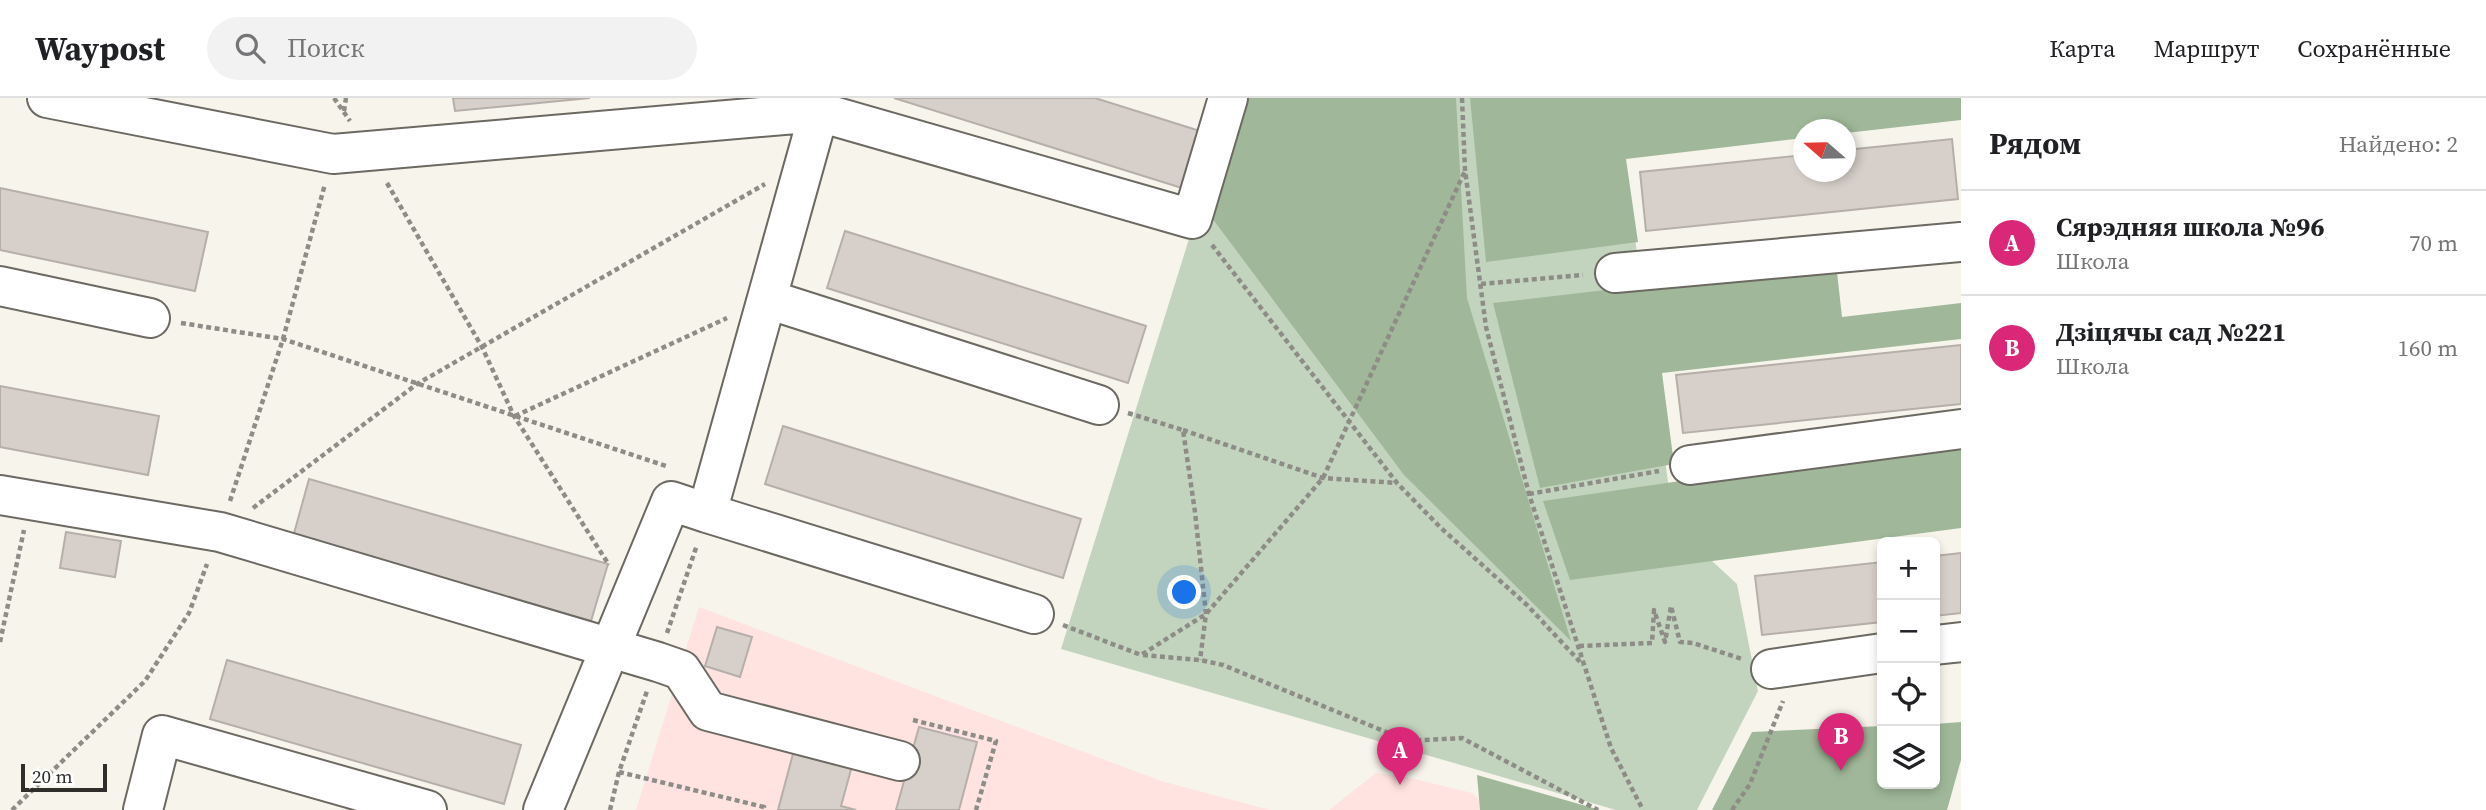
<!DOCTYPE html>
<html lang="ru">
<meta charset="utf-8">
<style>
:root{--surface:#fff;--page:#f2f2f2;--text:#202124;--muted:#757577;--line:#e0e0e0;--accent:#db2777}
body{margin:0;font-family:"Source Serif 4",serif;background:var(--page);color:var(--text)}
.controls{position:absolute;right:21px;bottom:21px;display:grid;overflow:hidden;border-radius:10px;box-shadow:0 4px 10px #0003}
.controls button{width:63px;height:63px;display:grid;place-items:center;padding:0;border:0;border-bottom:2px solid var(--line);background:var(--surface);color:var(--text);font:35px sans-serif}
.compass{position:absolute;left:1793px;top:21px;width:63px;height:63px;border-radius:50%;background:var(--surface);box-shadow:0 4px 10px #0003;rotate:290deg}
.scale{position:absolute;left:21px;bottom:18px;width:86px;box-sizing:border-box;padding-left:7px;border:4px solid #2f2e2b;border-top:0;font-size:19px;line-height:24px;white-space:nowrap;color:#2f2e2b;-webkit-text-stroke:5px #fff;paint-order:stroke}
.you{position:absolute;left:1185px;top:495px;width:24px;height:24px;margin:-18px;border:5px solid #fff;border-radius:50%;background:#1a73e8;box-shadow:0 0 0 10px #1a73e833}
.badge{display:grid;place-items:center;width:46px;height:46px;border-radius:50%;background:var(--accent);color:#fff;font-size:23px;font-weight:700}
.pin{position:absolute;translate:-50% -58px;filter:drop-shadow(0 2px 4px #0008)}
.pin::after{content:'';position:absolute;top:37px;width:24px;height:21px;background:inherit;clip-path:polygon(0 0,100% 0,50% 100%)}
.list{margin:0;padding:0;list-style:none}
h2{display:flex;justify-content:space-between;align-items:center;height:91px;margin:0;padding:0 28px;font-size:30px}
h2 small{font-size:23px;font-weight:400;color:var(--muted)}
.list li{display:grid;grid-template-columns:46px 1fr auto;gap:21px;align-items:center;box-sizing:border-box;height:105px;padding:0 28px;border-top:2px solid var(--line)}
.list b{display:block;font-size:26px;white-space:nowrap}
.list p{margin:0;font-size:23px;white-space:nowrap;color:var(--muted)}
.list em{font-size:23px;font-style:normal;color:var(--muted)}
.icon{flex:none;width:38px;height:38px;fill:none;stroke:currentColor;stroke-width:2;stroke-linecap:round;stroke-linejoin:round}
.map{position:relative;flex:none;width:1961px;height:712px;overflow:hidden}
header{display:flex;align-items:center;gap:42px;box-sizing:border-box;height:98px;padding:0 35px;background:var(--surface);border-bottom:2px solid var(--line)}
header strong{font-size:33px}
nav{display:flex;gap:38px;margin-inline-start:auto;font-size:24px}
.search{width:490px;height:63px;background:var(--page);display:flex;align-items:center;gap:18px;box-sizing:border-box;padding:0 24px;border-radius:38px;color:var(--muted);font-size:26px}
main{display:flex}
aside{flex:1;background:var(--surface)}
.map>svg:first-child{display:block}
.education{fill:#fee3e0}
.green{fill:#c3d4be}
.forest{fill:#a0b899}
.building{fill:#d7d0ca;stroke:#b6afa9;stroke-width:2}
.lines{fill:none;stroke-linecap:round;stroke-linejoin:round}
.minor-casing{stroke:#6c6962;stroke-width:42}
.path{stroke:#8e8c87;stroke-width:4.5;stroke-dasharray:5 3.5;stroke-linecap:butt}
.minor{stroke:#fff;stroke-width:38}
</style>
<header>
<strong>Waypost</strong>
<div class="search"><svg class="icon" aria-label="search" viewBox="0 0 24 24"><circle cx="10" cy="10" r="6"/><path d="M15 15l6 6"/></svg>Поиск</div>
<nav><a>Карта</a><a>Маршрут</a><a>Сохранённые</a></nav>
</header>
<main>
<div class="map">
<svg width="1961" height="712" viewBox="0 0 1961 712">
<rect width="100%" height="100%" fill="#f7f4ec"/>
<!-- education -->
<path class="education" d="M 699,509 L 1161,683 L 1270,712 L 636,712 Z
M 1376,675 L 1406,679 L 1472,695 L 1490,712 L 1329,712 Z"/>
<!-- green -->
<path class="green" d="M 1233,0 L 1616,0 L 1674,428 L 1737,486 L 1758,593 L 1697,712 L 1616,712 L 1061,551 Z"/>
<!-- forest -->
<path class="forest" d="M 1241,0 L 1456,0 L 1467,200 L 1571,543 L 1404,377 L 1209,116 Z
M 1470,0 L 1961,0 L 1961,22 L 1846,35 L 1846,32 L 1804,32 L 1803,40 L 1626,61 L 1638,144 L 1486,164 Z
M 1836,165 L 1842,219 L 1961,205 L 1961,241 L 1662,275 L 1674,366 L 1540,390 L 1493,205 Z
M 1961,342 L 1961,430 L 1570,482 L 1543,403 Z
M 1961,624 L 1961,662 L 1947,712 L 1712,712 L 1752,634 L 1882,628 L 1882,686 L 1935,686 L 1935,626 Z
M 1477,677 L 1600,712 L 1480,712 Z"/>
<!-- building -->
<path class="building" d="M 453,0 L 590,0 L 455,13 Z
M 894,0 L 1095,0 L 1203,34 L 1185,91 Z
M 1952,41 L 1958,101 L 1646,133 L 1640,74 L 1804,57 L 1804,74 L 1846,74 L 1846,52 Z
M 0,90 L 208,134 L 195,193 L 0,152 Z
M 845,133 L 1146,228 L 1128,285 L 827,190 Z
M 1961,247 L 1961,306 L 1683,335 L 1676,277 Z
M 0,288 L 159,318 L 148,377 L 0,349 Z
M 783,328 L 1081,421 L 1063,480 L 765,386 Z
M 309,381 L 608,466 L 591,523 L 293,439 Z
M 66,434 L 121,443 L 115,479 L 60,470 Z
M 1961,455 L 1961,515 L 1935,518 L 1935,458 Z
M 1882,464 L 1882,524 L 1762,537 L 1755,478 Z
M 717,529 L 752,539 L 740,579 L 705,568 Z
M 227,562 L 521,647 L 504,706 L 210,621 Z
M 919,629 L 977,644 L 959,712 L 896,712 Z
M 794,652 L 852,668 L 841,708 L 856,712 L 778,712 Z"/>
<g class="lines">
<!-- minor casing -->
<g class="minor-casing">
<path id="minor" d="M 47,0 L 333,56 L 819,14 L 1192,121 L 1228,0
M 1615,175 L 1961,144
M 0,188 L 150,220
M 767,201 L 1099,307
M 1690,367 L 1961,331
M 0,397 L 220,434 L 658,564 L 681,572 L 708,613 L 900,663
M 707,415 L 1034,516
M 1935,547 L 1961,544
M 1771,571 L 1882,555
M 143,712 L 162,637 L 427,712
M 543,712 L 671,403 L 707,415 L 819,14"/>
</g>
<!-- path -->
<path class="path" d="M 334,0 L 350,23
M 1462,0 L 1465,72 L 1486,229 L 1529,396 L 1611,650 L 1643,712
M 344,13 L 346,0
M 387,85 L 482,249 L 514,318 L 609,467
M 1212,147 L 1397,385 L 1441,430 L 1527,507 L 1583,567
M 1481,186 L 1583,177
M 181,225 L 283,241 L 666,368 L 666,371
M 1128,315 L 1183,332 L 1195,414 L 1206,516 L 1200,562
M 515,318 L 727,220
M 1183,332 L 1323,380 L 1397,385
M 1529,396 L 1659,373
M 230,403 L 283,241 L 325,86
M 253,410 L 417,286 L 765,86
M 1063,527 L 1141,557 L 1206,516 L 1323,380 L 1465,73
M 667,535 L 697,447
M 0,544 L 24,432
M 1579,548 L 1652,545 L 1654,512 L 1665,544 L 1671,508 L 1680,544 L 1693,545 L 1742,561
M 1143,557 L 1200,562 L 1223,567 L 1408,643 L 1462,640 L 1598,712
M 913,622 L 996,643 L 976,712
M 619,674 L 764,709 L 763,712
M 12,712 L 145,583 L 189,515 L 207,466
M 610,712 L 619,674 L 647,593
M 1732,712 L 1750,686 L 1783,603"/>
<!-- minor -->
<use href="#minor" class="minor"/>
</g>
</svg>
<div class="controls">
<button>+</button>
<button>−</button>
<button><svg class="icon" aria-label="locate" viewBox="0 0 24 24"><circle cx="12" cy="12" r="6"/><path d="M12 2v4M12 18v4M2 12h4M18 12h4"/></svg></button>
<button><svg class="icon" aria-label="layers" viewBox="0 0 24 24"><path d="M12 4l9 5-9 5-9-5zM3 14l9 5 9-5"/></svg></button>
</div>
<svg class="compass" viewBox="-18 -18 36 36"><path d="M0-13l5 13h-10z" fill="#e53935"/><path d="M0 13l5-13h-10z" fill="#757577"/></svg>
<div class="scale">20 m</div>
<div class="you"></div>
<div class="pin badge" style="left:1400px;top:687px">A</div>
<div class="pin badge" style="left:1841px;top:673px">B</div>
</div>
<aside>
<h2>Рядом<small>Найдено: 2</small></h2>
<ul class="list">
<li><span class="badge">A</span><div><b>Сярэдняя школа №96</b><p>Школа</p></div><em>70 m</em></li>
<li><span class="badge">B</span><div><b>Дзіцячы сад №221</b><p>Школа</p></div><em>160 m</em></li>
</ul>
</aside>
</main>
